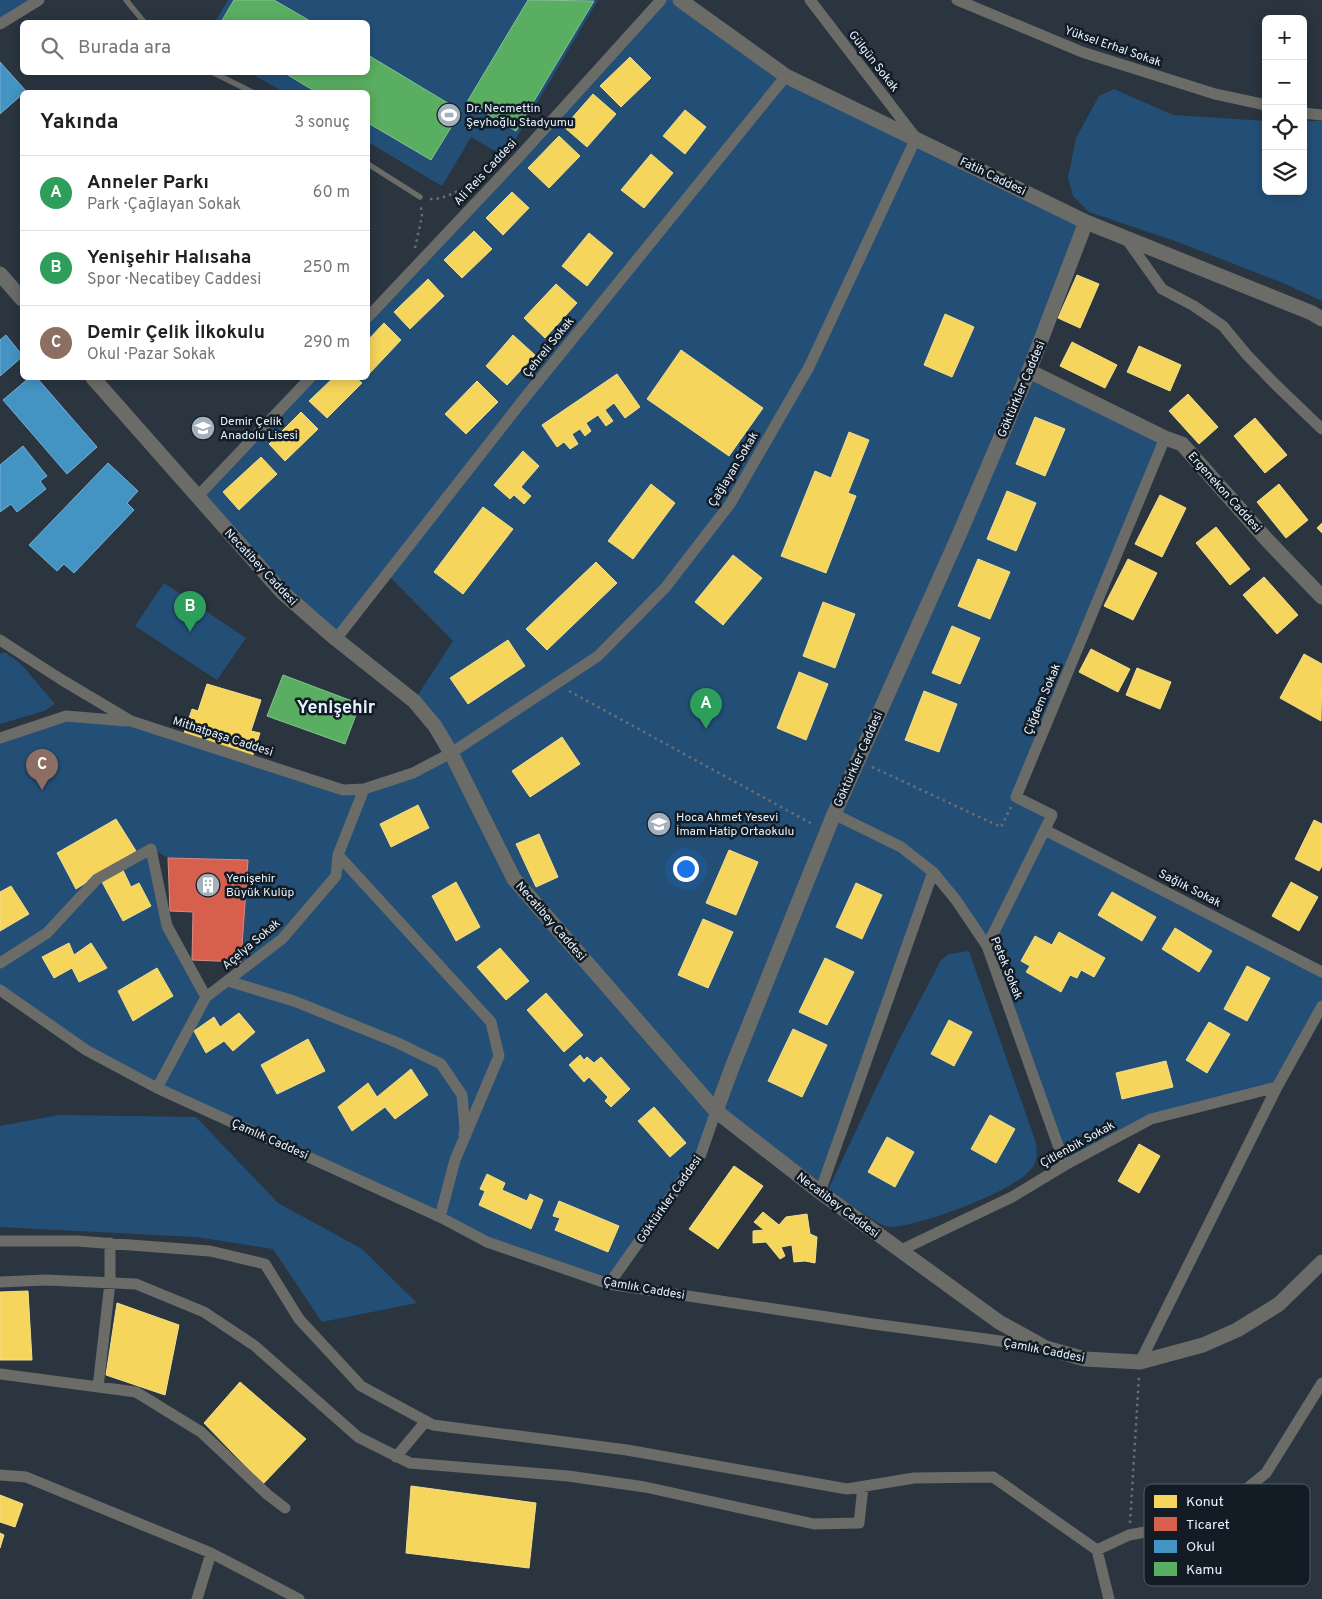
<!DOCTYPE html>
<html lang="tr">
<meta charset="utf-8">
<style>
:root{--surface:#fff;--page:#f2f2f2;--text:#202124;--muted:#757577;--line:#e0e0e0;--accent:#0b8043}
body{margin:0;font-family:Overpass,sans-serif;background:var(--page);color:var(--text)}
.controls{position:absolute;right:15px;top:15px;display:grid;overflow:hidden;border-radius:8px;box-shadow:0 2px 12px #0003}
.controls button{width:45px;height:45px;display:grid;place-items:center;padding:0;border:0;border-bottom:1px solid var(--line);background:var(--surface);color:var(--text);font:25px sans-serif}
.you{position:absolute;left:685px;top:868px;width:18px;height:18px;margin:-12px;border:4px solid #fff;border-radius:50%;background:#1a73e8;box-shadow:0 0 0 8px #1a73e833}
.badge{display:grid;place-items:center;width:32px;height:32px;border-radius:50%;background:var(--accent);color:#fff;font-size:16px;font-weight:700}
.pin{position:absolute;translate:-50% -41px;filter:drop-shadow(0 1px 2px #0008)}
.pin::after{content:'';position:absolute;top:26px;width:18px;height:15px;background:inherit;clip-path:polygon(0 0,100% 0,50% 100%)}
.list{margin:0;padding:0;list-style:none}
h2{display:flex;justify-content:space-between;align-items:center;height:65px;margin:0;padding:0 20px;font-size:21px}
h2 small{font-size:16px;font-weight:400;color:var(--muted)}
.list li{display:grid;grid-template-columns:32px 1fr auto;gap:15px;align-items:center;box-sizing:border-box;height:75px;padding:0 20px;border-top:1px solid var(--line)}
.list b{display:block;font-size:19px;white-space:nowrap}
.list p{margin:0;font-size:16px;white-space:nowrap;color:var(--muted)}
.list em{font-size:16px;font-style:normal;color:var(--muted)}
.icon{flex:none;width:28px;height:28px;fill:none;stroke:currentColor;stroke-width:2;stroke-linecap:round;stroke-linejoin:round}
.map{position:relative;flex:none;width:1322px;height:1599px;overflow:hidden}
.search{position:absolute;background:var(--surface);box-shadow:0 2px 12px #0003;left:20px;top:20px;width:350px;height:55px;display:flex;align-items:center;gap:12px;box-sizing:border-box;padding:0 18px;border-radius:8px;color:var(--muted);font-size:19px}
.panel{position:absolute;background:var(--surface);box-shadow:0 2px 12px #0003;left:20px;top:90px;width:350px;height:290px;border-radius:8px}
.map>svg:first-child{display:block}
.green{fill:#234f77;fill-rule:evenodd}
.homes{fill:#f6d55c;stroke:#f1de8d}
.shops{fill:#d6604d;stroke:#da8c82}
.schools{fill:#4393c3;stroke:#74b0d5}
.public{fill:#5aae61;stroke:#84c290}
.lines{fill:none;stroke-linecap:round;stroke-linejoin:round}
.path{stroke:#6b6e71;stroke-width:2.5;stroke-dasharray:2.5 4;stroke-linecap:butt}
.service{stroke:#6b6b68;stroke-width:5.5}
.minor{stroke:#6b6b68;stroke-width:11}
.tertiary{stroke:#6b6b68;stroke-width:15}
.labels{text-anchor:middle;stroke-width:5;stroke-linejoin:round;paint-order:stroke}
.street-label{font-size:12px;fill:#e5f2ff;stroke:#131c25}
.poi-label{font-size:12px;fill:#e5f2ff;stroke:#131c25;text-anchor:start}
.district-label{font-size:18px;font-weight:bold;fill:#e5f2ff;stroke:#131c25}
.key{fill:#131c25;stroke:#525c66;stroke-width:1}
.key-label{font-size:14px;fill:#e5f2ff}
</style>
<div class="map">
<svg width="1322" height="1599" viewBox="0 0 1322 1599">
<rect width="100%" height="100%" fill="#2a3540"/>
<!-- green -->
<path class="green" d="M 0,0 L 39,0 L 0,24 Z
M 228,0 L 598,0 L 505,157 L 471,137 L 442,186 L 368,142 L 368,92 L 284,92 L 250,73 L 368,72 L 368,22 L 215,22 Z
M 661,0 L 680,0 L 786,76 L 1086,222 L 1030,371 L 1165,438 L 1016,797 L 1052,815 L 1045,829 L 1322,972 L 1322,1006 L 1277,1087 L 1151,1119 L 1065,1165 L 987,946 L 933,872 L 820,1192 L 716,1111 L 701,1154 L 609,1284 L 487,1242 L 157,1088 L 0,990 L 0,738 L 66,716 L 131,721 L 343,790 L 364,789 L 451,753 L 414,701 L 453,641 L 387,574 L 336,639 L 197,497 L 310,378 L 368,378 L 368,317 ZM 152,849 L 168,858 L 248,860 L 242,970 L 206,997 L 167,926 Z
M 1114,89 L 1173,115 L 1266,121 L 1266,191 L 1303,191 L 1303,121 L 1322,121 L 1322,301 L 1283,283 L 1178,242 L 1089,212 L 1073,196 L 1068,178 L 1076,138 L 1099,96 Z
M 164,583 L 246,638 L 217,680 L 135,626 Z
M 5,652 L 21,664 L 55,704 L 44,711 L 0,724 L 0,654 Z
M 969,951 L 1036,1143 C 1037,1152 1038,1160 1032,1168 C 1016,1191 920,1226 891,1227 C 888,1227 884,1225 880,1224 L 828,1190 L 896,1046 L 941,960 L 949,954 Z
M 59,1115 L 196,1117 L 278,1203 L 362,1249 L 417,1303 L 322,1322 L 273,1249 L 196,1237 L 0,1227 L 0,1126 Z"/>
<!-- homes -->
<path class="homes" d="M 630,57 L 651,78 L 621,107 L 600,86 Z
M 593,94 L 616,114 L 587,147 L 564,127 Z
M 685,110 L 706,127 L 685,154 L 663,136 Z
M 559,136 L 580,156 L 549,188 L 528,168 Z
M 651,154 L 673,173 L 644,208 L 621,190 Z
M 512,192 L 529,208 L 503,235 L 486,218 Z
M 474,231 L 492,249 L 462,278 L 444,260 Z
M 589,233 L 613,253 L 587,286 L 562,266 Z
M 1077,275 L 1099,284 L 1080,328 L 1058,318 Z
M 428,279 L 444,296 L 410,329 L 394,312 Z
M 556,284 L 577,303 L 545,338 L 524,318 Z
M 945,314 L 974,327 L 952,377 L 924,365 Z
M 384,323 L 401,340 L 368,375 L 368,340 Z
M 513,335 L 535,355 L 507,385 L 486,366 Z
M 1072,342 L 1117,365 L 1105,388 L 1060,366 Z
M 1139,346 L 1181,365 L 1170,391 L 1127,372 Z
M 681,350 L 763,408 L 729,456 L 647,399 Z
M 617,374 L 640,407 L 625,418 L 614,403 L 605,410 L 613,421 L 606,426 L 598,415 L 586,423 L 591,431 L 585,436 L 580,429 L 572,434 L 578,444 L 570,449 L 564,442 L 557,447 L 542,425 Z
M 333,378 L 356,378 L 362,383 L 327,418 L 309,401 Z
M 477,381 L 498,402 L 466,434 L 445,414 Z
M 1188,394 L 1218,427 L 1199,444 L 1169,411 Z
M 301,412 L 318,429 L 285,461 L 269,444 Z
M 1035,417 L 1065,429 L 1045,476 L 1016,464 Z
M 1255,418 L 1287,455 L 1265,473 L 1234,436 Z
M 849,432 L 869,440 L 848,493 L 856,496 L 826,573 L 781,556 L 815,471 L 831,478 Z
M 523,451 L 539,466 L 521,487 L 531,496 L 524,504 L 514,495 L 510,499 L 494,485 Z
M 261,457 L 277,474 L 239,510 L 223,492 Z
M 651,484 L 675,503 L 633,559 L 608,541 Z
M 1279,484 L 1308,520 L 1286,538 L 1257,502 Z
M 1007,491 L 1036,503 L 1016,551 L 987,539 Z
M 1160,495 L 1186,508 L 1162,557 L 1135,544 Z
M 483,507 L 513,529 L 463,594 L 434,572 Z
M 1322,523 L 1322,533 L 1317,528 Z
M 1216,527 L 1250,569 L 1230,585 L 1196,543 Z
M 733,555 L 762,578 L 723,625 L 695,602 Z
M 978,559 L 1010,572 L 990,619 L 958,606 Z
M 1128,559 L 1157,573 L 1133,620 L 1104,606 Z
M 596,562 L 617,583 L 547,650 L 526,629 Z
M 1264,577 L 1298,615 L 1277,634 L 1243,595 Z
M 823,602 L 855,614 L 835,668 L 803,656 Z
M 952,626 L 980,638 L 960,684 L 932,673 Z
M 508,640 L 525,666 L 468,704 L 450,678 Z
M 1091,649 L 1130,669 L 1118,692 L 1079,672 Z
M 1304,654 L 1322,664 L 1321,721 L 1280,698 Z
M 1137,668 L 1171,682 L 1160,709 L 1126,695 Z
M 799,672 L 828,684 L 806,740 L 777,728 Z
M 207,684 L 261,700 L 251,731 L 260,733 L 252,758 L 183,736 L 192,709 L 198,711 Z
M 924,691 L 957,704 L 939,752 L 905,740 Z
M 562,737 L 580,764 L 530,797 L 512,771 Z
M 418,805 L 429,828 L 391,847 L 380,824 Z
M 116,819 L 136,851 L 76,889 L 57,853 Z
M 1314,820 L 1322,824 L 1322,866 L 1319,871 L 1295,859 Z
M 539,834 L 558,877 L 536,887 L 516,844 Z
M 729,850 L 758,862 L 736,915 L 706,903 Z
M 122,868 L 131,887 L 139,883 L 151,906 L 123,921 L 101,880 Z
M 456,882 L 480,927 L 456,941 L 432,896 Z
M 1291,882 L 1318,897 L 1299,931 L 1272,916 Z
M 856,883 L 882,895 L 862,939 L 836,927 Z
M 11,886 L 29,914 L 0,931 L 0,892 Z
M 1112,892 L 1156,917 L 1142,941 L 1098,915 Z
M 703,919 L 733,932 L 708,988 L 678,975 Z
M 1175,928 L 1212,951 L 1199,972 L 1162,949 Z
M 1059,932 L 1105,958 L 1094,977 L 1081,970 L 1077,978 L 1070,975 L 1061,992 L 1026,972 L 1030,966 L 1021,961 L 1035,936 L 1052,945 Z
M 69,943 L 74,955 L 91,943 L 107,968 L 79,982 L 72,968 L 54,978 L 42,957 Z
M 500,948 L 529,981 L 506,1000 L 477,967 Z
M 825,958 L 854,972 L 827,1025 L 799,1012 Z
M 1247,966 L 1270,978 L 1247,1021 L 1224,1009 Z
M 157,968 L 173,996 L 133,1021 L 118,991 Z
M 546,993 L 583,1035 L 564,1052 L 527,1010 Z
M 239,1013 L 255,1032 L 233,1051 L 224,1041 L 206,1053 L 194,1031 L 214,1017 L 220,1027 Z
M 949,1020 L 972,1032 L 954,1066 L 931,1054 Z
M 1209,1022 L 1230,1034 L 1207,1073 L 1186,1060 Z
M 793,1029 L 827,1045 L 802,1097 L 768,1081 Z
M 308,1039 L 325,1071 L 277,1094 L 261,1065 Z
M 580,1055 L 584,1060 L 587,1057 L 594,1063 L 601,1057 L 630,1089 L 611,1107 L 605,1101 L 608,1097 L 589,1077 L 584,1082 L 569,1065 Z
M 1166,1061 L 1173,1087 L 1122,1099 L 1116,1073 Z
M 411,1069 L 428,1095 L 395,1119 L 385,1107 L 352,1131 L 338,1107 L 368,1083 L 377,1097 Z
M 654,1107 L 686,1143 L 670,1157 L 638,1121 Z
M 990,1115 L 1015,1129 L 996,1163 L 971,1149 Z
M 887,1137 L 914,1152 L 895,1187 L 868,1172 Z
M 1139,1144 L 1160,1156 L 1139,1193 L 1118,1181 Z
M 734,1166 L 763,1186 L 718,1249 L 689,1229 Z
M 487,1174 L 505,1183 L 502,1190 L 527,1201 L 530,1194 L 543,1200 L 531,1229 L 479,1205 L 485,1191 L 480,1189 Z
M 559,1201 L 619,1226 L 608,1252 L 555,1230 L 560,1218 L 553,1216 Z
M 763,1212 L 779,1225 L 786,1217 L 807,1214 L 810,1234 L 817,1237 L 815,1263 L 805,1261 L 794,1262 L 792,1245 L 781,1247 L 785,1256 L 780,1259 L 766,1242 L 753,1243 L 753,1231 L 764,1230 L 754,1222 Z
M 28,1291 L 32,1360 L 0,1360 L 0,1292 Z
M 117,1303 L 179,1325 L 165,1395 L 106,1375 Z
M 240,1382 L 306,1439 L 263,1484 L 204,1423 Z
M 411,1486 L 536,1503 L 529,1568 L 406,1553 Z
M 0,1495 L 23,1504 L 15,1527 L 0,1522 Z
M 0,1533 L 4,1535 L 0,1548 Z"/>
<!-- shops -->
<path class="shops" d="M 168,858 L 248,860 L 241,962 L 192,960 L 193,912 L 170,911 Z"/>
<!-- schools -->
<path class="schools" d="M 0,62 L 26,91 L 0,114 Z
M 6,335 L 22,355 L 22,357 L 0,376 L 0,340 Z
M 29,378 L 37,378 L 97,447 L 67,474 L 3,400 Z
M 23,446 L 47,476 L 40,481 L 46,489 L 17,512 L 11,504 L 0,512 L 0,465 Z
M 108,463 L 138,491 L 127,503 L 134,510 L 74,573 L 64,564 L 57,571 L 29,545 Z"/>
<!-- public -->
<path class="public" d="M 234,0 L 274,0 L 312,22 L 221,22 Z
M 528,0 L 594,1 L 516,131 L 467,102 Z
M 368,55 L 461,111 L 431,160 L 368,123 L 368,92 L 316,92 L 283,72 L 368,72 Z
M 283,675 L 360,704 L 345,744 L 267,716 Z"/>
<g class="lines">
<!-- path -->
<path class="path" d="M 430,199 C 447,200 459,187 474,187
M 415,248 L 422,216 L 421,207
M 569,691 L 814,825
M 872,767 L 1001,827 L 1011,807
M 1130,1523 L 1139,1376"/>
<!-- service -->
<path class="service" d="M 126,0 L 144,22
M 212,72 L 252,92
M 368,164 L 420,197"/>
<!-- minor -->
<path class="minor" d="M 957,0 L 1082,52 L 1215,94 L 1266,105
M 0,24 L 39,0
M 1303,113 L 1322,115
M 1125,237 L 1162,289 L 1194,306 L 1223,326 L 1247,355 L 1275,384 L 1322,429
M 368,317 L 518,158 L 661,0
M 197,497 L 310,378
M 336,639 L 523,400 L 786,76
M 0,640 L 62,680 L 131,721 L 343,790 L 364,789 L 413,773 L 451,753 L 598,656 L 665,588 L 730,504 L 809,367 L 916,138 L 810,0
M 0,738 L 66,716 L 126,721
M 834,814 L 901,847 L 933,872 L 956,900 L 987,946 L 1065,1165
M 1045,830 L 1322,972
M 338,855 L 491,1022 L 499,1056 L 455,1160 L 440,1217
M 987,946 L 1052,815 L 1016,797 L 1165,438
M 0,963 L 47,933 L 97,879 L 151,849 L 167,926 L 206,997
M 228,981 L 294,1001 L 398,1043 L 441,1064 L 462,1095 L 465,1129 L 464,1134
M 0,990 L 86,1050 L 157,1088 L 440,1217 L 487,1242 L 609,1284 L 873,1324 L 986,1339 L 1039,1347
M 157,1088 L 206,997 L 282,939 L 336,876 L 338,855 L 364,789
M 820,1192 L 933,872
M 0,1241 L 77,1241 L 210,1251 L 265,1264 L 299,1319 L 361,1386 L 433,1425 L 627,1450 L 847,1489 L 914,1478 L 993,1477 L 1097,1550 L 1109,1599
M 899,1251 L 1012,1197 L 1065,1165 L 1151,1119 L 1277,1087
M 0,1282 L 46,1280 L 136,1284 L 204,1312 L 255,1346 L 358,1437 L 410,1463 L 568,1476 L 645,1487 L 814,1524 L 859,1523 L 863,1487
M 609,1284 L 701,1154 L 716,1111
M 1140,1362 L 1277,1087 L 1322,1006
M 0,1374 L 136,1392 L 201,1432 L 268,1495 L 285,1508
M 98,1387 L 110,1283 L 110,1243
M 396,1457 L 426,1421
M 0,1475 L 26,1477 L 211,1553 L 299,1599
M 1097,1550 L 1129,1535 L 1172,1527 L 1229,1503 L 1266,1473 L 1322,1383
M 197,1599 L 211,1553"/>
<!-- tertiary -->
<path class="tertiary" d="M 680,0 L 786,76 L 1086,222 L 1312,313 L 1322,319
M 0,274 L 22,299
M 1029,371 L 1165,438 L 1182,444 L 1268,541 L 1322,597
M 93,378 L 282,592 L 336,639 L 414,701 L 435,726 L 451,753 L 514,879 L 716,1111 L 820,1192 L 999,1322 L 1046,1348 L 1085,1359 L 1140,1362 L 1203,1345 L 1237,1330 L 1279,1304 L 1322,1262
M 716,1111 L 731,1070 L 834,814 L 959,535 L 1029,371 L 1086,222"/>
</g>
<!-- icons -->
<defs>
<g id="stadium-disc" transform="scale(1.25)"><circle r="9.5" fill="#a4b0bc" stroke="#131c25"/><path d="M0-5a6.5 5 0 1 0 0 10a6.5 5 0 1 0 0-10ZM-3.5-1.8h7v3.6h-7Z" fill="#fff"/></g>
<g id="school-disc" transform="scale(1.25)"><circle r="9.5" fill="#a4b0bc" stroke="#131c25"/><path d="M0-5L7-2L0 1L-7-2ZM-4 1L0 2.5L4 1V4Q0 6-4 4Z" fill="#fff"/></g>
<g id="building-disc" transform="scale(1.25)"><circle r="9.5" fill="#a4b0bc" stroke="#131c25"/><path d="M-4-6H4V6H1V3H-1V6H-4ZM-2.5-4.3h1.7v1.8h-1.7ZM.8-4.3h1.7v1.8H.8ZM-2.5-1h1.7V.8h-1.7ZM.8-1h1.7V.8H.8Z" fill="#fff"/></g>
</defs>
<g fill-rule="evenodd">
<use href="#stadium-disc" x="449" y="115"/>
<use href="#school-disc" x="203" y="428"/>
<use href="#school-disc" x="659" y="824"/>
<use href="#building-disc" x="208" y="885"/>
</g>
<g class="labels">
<!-- street labels -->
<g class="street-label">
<text transform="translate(1113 46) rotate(19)" y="4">Yüksel Erhal Sokak</text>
<text transform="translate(874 61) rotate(52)" y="4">Gülgün Sokak</text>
<text transform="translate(485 172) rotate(-47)" y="4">Ali Reis Caddesi</text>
<text transform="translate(993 176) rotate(26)" y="4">Fatih Caddesi</text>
<text transform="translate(548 347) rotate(-51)" y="4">Çehreli Sokak</text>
<text transform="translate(1021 389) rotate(-67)" y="4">Göktürkler Caddesi</text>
<text transform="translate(733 469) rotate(-59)" y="4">Çağlayan Sokak</text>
<text transform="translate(1225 492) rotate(48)" y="4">Ergenekon Caddesi</text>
<text transform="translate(261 567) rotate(47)" y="4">Necatibey Caddesi</text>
<text transform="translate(1042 699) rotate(-67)" y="4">Çiğdem Sokak</text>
<text transform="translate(223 736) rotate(18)" y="4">Mithatpaşa Caddesi</text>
<text transform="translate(858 759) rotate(-66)" y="4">Göktürkler Caddesi</text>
<text transform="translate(1190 888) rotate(27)" y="4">Sağlık Sokak</text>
<text transform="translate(551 921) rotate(49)" y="4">Necatibey Caddesi</text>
<text transform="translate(251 944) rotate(-40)" y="4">Açelya Sokak</text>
<text transform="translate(1007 968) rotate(68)" y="4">Petek Sokak</text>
<text transform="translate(270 1139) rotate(24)" y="4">Çamlık Caddesi</text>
<text transform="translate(1077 1144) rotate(-29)" y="4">Çitlenbik Sokak</text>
<text transform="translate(669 1199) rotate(-55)" y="4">Göktürkler Caddesi</text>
<text transform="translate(838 1205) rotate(37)" y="4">Necatibey Caddesi</text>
<text transform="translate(644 1288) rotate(10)" y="4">Çamlık Caddesi</text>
<text transform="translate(1044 1350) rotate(11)" y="4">Çamlık Caddesi</text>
</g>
<!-- poi labels -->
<g class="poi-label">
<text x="466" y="112">Dr. Necmettin<tspan x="466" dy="14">Şeyhoğlu Stadyumu</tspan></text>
<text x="220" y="425">Demir Çelik<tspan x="220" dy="14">Anadolu Lisesi</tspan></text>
<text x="676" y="821">Hoca Ahmet Yesevi<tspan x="676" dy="14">İmam Hatip Ortaokulu</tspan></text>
<text x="226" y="882">Yenişehir<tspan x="226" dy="14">Büyük Kulüp</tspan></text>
</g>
<!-- district labels -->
<g class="district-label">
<text x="336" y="713">Yenişehir</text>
</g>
</g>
<!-- legend -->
<rect x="1144" y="1484" width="166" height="102" rx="8" class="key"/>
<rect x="1154" y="1495" width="23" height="13" fill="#f6d55c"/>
<rect x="1154" y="1517" width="23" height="14" fill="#d6604d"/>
<rect x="1154" y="1540" width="23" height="13" fill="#4393c3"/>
<rect x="1154" y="1562" width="23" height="14" fill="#5aae61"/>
<g class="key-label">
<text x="1186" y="1506">Konut</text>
<text x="1186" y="1529">Ticaret</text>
<text x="1186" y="1551">Okul</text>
<text x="1186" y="1574">Kamu</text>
</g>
</svg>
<div class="controls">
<button>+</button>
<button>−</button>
<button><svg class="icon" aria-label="locate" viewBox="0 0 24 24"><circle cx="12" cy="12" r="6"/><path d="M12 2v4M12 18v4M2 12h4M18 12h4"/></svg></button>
<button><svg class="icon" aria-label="layers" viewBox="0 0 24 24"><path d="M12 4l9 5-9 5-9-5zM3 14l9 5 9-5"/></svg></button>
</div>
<div class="you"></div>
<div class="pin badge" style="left:706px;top:729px;background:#2e9e5b">A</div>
<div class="pin badge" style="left:190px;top:632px;background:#2e9e5b">B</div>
<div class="pin badge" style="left:42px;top:790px;background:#8d6e63">C</div>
<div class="search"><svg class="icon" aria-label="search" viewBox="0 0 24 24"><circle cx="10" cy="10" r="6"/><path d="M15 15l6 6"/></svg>Burada ara</div>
<section class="panel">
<h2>Yakında<small>3 sonuç</small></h2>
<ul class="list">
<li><span class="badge" style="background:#2e9e5b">A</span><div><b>Anneler Parkı</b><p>Park · Çağlayan Sokak</p></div><em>60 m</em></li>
<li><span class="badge" style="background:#2e9e5b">B</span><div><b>Yenişehir Halısaha</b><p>Spor · Necatibey Caddesi</p></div><em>250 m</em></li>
<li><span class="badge" style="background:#8d6e63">C</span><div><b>Demir Çelik İlkokulu</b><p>Okul · Pazar Sokak</p></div><em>290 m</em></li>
</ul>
</section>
</div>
